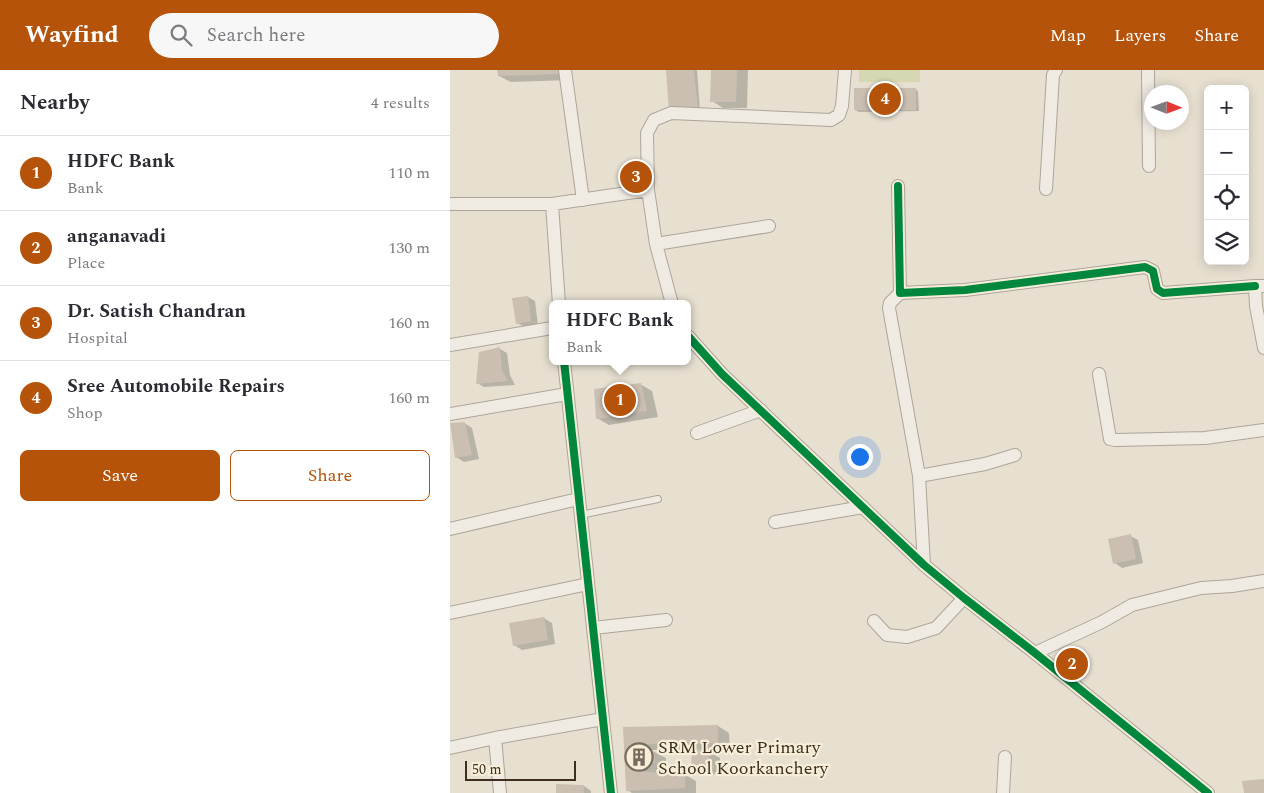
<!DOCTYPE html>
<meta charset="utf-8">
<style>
:root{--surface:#fff;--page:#f7f7f7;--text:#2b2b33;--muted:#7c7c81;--line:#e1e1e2;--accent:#b45309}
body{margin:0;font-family:Spectral,serif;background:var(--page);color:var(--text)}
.controls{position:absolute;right:15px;top:15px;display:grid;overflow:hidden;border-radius:8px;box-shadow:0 2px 12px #0003}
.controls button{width:45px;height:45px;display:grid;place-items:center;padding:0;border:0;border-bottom:1px solid var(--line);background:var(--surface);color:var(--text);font:25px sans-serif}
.compass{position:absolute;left:694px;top:15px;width:45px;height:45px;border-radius:50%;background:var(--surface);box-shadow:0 2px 12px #0003;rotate:91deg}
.scale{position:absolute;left:15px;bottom:12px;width:111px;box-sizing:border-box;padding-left:5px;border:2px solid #3d2e20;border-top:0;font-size:14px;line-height:18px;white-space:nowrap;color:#3d2e20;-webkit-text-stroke:4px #f7eed8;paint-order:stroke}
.you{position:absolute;left:409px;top:386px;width:18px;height:18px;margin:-12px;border:4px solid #fff;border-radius:50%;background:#1a73e8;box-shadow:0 0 0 8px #1a73e833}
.badge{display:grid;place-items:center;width:32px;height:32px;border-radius:50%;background:var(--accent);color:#fff;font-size:16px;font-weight:700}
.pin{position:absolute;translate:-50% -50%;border:2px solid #fff;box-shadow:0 1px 5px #0006}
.popup{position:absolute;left:99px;top:230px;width:142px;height:65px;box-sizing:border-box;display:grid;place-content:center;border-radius:8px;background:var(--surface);filter:drop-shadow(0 1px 4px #0005);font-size:16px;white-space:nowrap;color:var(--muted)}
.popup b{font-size:19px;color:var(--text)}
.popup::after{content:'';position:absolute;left:50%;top:100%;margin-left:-10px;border:10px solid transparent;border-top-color:var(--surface)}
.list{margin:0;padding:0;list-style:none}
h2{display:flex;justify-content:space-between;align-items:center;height:65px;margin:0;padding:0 20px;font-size:21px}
h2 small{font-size:16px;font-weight:400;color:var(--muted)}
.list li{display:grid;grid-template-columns:32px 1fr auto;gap:15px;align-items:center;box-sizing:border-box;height:75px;padding:0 20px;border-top:1px solid var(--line)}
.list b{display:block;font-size:19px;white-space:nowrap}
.list p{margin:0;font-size:16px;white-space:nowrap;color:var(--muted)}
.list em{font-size:16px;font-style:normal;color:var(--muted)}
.actions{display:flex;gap:10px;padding:15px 20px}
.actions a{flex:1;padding:11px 0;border:1px solid var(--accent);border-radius:8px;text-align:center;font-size:18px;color:var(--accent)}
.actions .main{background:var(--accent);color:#fff}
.icon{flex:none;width:28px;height:28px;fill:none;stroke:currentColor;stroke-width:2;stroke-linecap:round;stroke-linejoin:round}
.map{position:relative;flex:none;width:814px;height:723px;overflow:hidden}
header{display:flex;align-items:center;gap:30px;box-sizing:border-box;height:70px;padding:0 25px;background:var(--accent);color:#fff}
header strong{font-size:24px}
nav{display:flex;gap:28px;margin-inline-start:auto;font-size:18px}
.search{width:350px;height:45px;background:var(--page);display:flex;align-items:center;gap:12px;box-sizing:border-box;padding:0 18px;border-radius:28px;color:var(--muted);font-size:19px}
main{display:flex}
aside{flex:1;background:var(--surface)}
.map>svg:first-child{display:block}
.garden{fill:#d6d7b3}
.shadow{fill:#0003}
.building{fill:#cbbfb2}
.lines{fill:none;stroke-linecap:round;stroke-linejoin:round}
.lane-casing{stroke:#ada599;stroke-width:8}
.street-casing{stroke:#ada599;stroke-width:14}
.lane{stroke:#efebe3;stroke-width:6}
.street{stroke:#efebe3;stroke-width:12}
.cycleway-casing{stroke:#f7eed8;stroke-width:11}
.cycleway{stroke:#00873e;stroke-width:8}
.labels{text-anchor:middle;stroke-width:4.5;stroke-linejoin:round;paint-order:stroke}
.poi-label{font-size:18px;fill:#3d2e20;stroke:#f7eed8;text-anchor:start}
</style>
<header>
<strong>Wayfind</strong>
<div class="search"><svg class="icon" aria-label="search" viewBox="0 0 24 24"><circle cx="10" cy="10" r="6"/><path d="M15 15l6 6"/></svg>Search here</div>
<nav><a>Map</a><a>Layers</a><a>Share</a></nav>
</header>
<main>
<aside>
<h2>Nearby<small>4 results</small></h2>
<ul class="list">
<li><span class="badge">1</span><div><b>HDFC Bank</b><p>Bank</p></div><em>110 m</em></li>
<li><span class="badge">2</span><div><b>anganavadi</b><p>Place</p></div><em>130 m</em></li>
<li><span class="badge">3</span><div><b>Dr. Satish Chandran</b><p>Hospital</p></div><em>160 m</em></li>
<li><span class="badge">4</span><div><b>Sree Automobile Repairs</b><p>Shop</p></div><em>160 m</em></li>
</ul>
<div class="actions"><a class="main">Save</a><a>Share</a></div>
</aside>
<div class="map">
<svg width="814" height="723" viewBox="0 0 814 723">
<rect width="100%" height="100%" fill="#e7e0d1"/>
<!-- garden -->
<path class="garden" d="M 409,0 L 470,0 L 470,12 L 409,12 Z"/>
<!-- shadow -->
<path class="shadow" d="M 49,0 L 120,0 L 120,10 L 61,12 L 49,6 Z
M 217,0 L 247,0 L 250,40 L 220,41 Z
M 262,0 L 298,0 L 297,38 L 273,38 L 262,31 Z
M 465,19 L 468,21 L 469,41 L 409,42 L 405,40 Z
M 190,102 L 193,104 L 194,114 L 186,116 L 183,114 Z
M 78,227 L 85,231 L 88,255 L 75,257 L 67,253 Z
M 50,279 L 57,283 L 60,305 L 65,315 L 34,317 L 27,313 Z
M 190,314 L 202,321 L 208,347 L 159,355 L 147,348 Z
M 14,353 L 22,358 L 29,389 L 14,392 L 6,387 Z
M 680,466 L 688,470 L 693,493 L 672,498 L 665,493 Z
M 94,548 L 102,553 L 105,574 L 72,580 L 64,575 Z
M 624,587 L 627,589 L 630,598 L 626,601 L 622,599 Z
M 268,656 L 279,663 L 280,679 L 256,680 L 270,688 L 270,704 L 254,705 L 243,698 L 243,680 L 201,680 L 216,688 L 216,699 L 206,700 L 206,704 L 234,704 L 246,711 L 246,723 L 182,723 L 177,720 L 174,658 Z
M 134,716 L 141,721 L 141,723 L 107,723 Z"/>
<!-- building -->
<path class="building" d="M 47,0 L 108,0 L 108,4 L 48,6 Z
M 216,0 L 244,0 L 248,39 L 219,41 Z
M 261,0 L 287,0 L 286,32 L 260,32 Z
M 404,18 L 466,18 L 466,40 L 404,40 Z
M 190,100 L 191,113 L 181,115 L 182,101 Z
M 78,226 L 81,251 L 66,254 L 62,228 Z
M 50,277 L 52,300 L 58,311 L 26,314 L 29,282 Z
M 191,313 L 197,341 L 146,349 L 144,319 Z
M 15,352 L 22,385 L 5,388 L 0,353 Z
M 681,464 L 686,489 L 663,494 L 658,469 Z
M 94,547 L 98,570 L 63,576 L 59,553 Z
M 624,586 L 627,596 L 621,600 L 616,592 Z
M 268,655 L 268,673 L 193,674 L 193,681 L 204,681 L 205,693 L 194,694 L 194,702 L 235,703 L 235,718 L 176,721 L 173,657 Z
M 242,679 L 259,680 L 259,699 L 241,699 Z
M 814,709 L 814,723 L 794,723 L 792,711 Z
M 106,714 L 134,715 L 134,723 L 106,723 Z"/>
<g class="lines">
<!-- lane casing -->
<g class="lane-casing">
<path id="lane" d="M 130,445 L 208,429"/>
</g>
<!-- street casing -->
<g class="street-casing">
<path id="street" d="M 115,0 L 133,130
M 698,0 L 699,96
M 448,116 L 450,223 L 515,220 L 695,197 L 703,201 L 707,219 L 713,223 L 805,216
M 596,119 L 603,5 L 606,0
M 0,134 L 102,134
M 206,174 L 319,156
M 814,216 L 805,216 L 806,236 L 814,278
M 450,223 L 440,233 L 439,238 L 469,406 L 474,495
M 109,234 L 102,134 L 198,120
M 222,234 L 206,174 L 198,120 L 197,63 L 204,50 L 221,43 L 381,50 L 389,45 L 392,36 L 395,0
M 238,266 L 272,304 L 474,495 L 514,528 L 585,583 L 758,723
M 0,275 L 102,258
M 114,291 L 161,723
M 649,304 L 660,369 L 665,370 L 755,368 L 814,360
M 0,344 L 117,324
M 247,363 L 311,340
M 469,406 L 535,394 L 565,385
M 325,452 L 413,437
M 0,459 L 128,429
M 0,543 L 138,514
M 424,551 L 437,565 L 457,567 L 486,558 L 514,528
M 143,558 L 216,550
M 585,583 L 652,552 L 682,535 L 751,518 L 782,516 L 814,511
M 0,678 L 45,668
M 50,723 L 45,668 L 153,649
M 553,723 L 555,687"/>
</g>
<!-- lane -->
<use href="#lane" class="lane"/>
<!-- street -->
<use href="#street" class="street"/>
<!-- cycleway casing -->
<g class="cycleway-casing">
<path id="cycleway" d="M 448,116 L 450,223 L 515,220 L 695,197 L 703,201 L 707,219 L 713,223 L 805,216
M 238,266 L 272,304 L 474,495 L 514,528 L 585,583 L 758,723
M 114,291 L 161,723"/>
</g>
<!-- cycleway -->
<use href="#cycleway" class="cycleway"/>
</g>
<!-- icons -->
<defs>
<g id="building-ring" transform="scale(1.4375)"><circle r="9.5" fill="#f7eed8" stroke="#786c5e" stroke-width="1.5"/><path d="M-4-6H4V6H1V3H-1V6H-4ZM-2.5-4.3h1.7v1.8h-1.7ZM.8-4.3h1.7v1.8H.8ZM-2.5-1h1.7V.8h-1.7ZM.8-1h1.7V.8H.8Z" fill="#786c5e"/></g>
</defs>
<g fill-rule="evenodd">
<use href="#building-ring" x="189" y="687"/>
</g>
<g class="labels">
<!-- poi labels -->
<g class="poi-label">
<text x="208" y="683">SRM Lower Primary<tspan x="208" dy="21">School Koorkanchery</tspan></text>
</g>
</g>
</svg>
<div class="controls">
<button>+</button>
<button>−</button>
<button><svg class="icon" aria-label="locate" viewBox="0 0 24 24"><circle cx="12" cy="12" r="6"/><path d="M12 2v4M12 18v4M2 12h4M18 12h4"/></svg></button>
<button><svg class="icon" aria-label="layers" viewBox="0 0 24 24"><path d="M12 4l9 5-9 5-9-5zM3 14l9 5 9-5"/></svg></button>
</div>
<svg class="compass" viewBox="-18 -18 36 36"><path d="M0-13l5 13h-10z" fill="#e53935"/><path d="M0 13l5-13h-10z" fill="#7c7c81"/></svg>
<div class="scale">50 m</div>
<div class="you"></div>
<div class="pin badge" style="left:170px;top:330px">1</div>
<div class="popup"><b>HDFC Bank</b>Bank</div>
<div class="pin badge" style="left:622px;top:594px">2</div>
<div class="pin badge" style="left:186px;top:107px">3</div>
<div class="pin badge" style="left:435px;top:29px">4</div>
</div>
</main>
